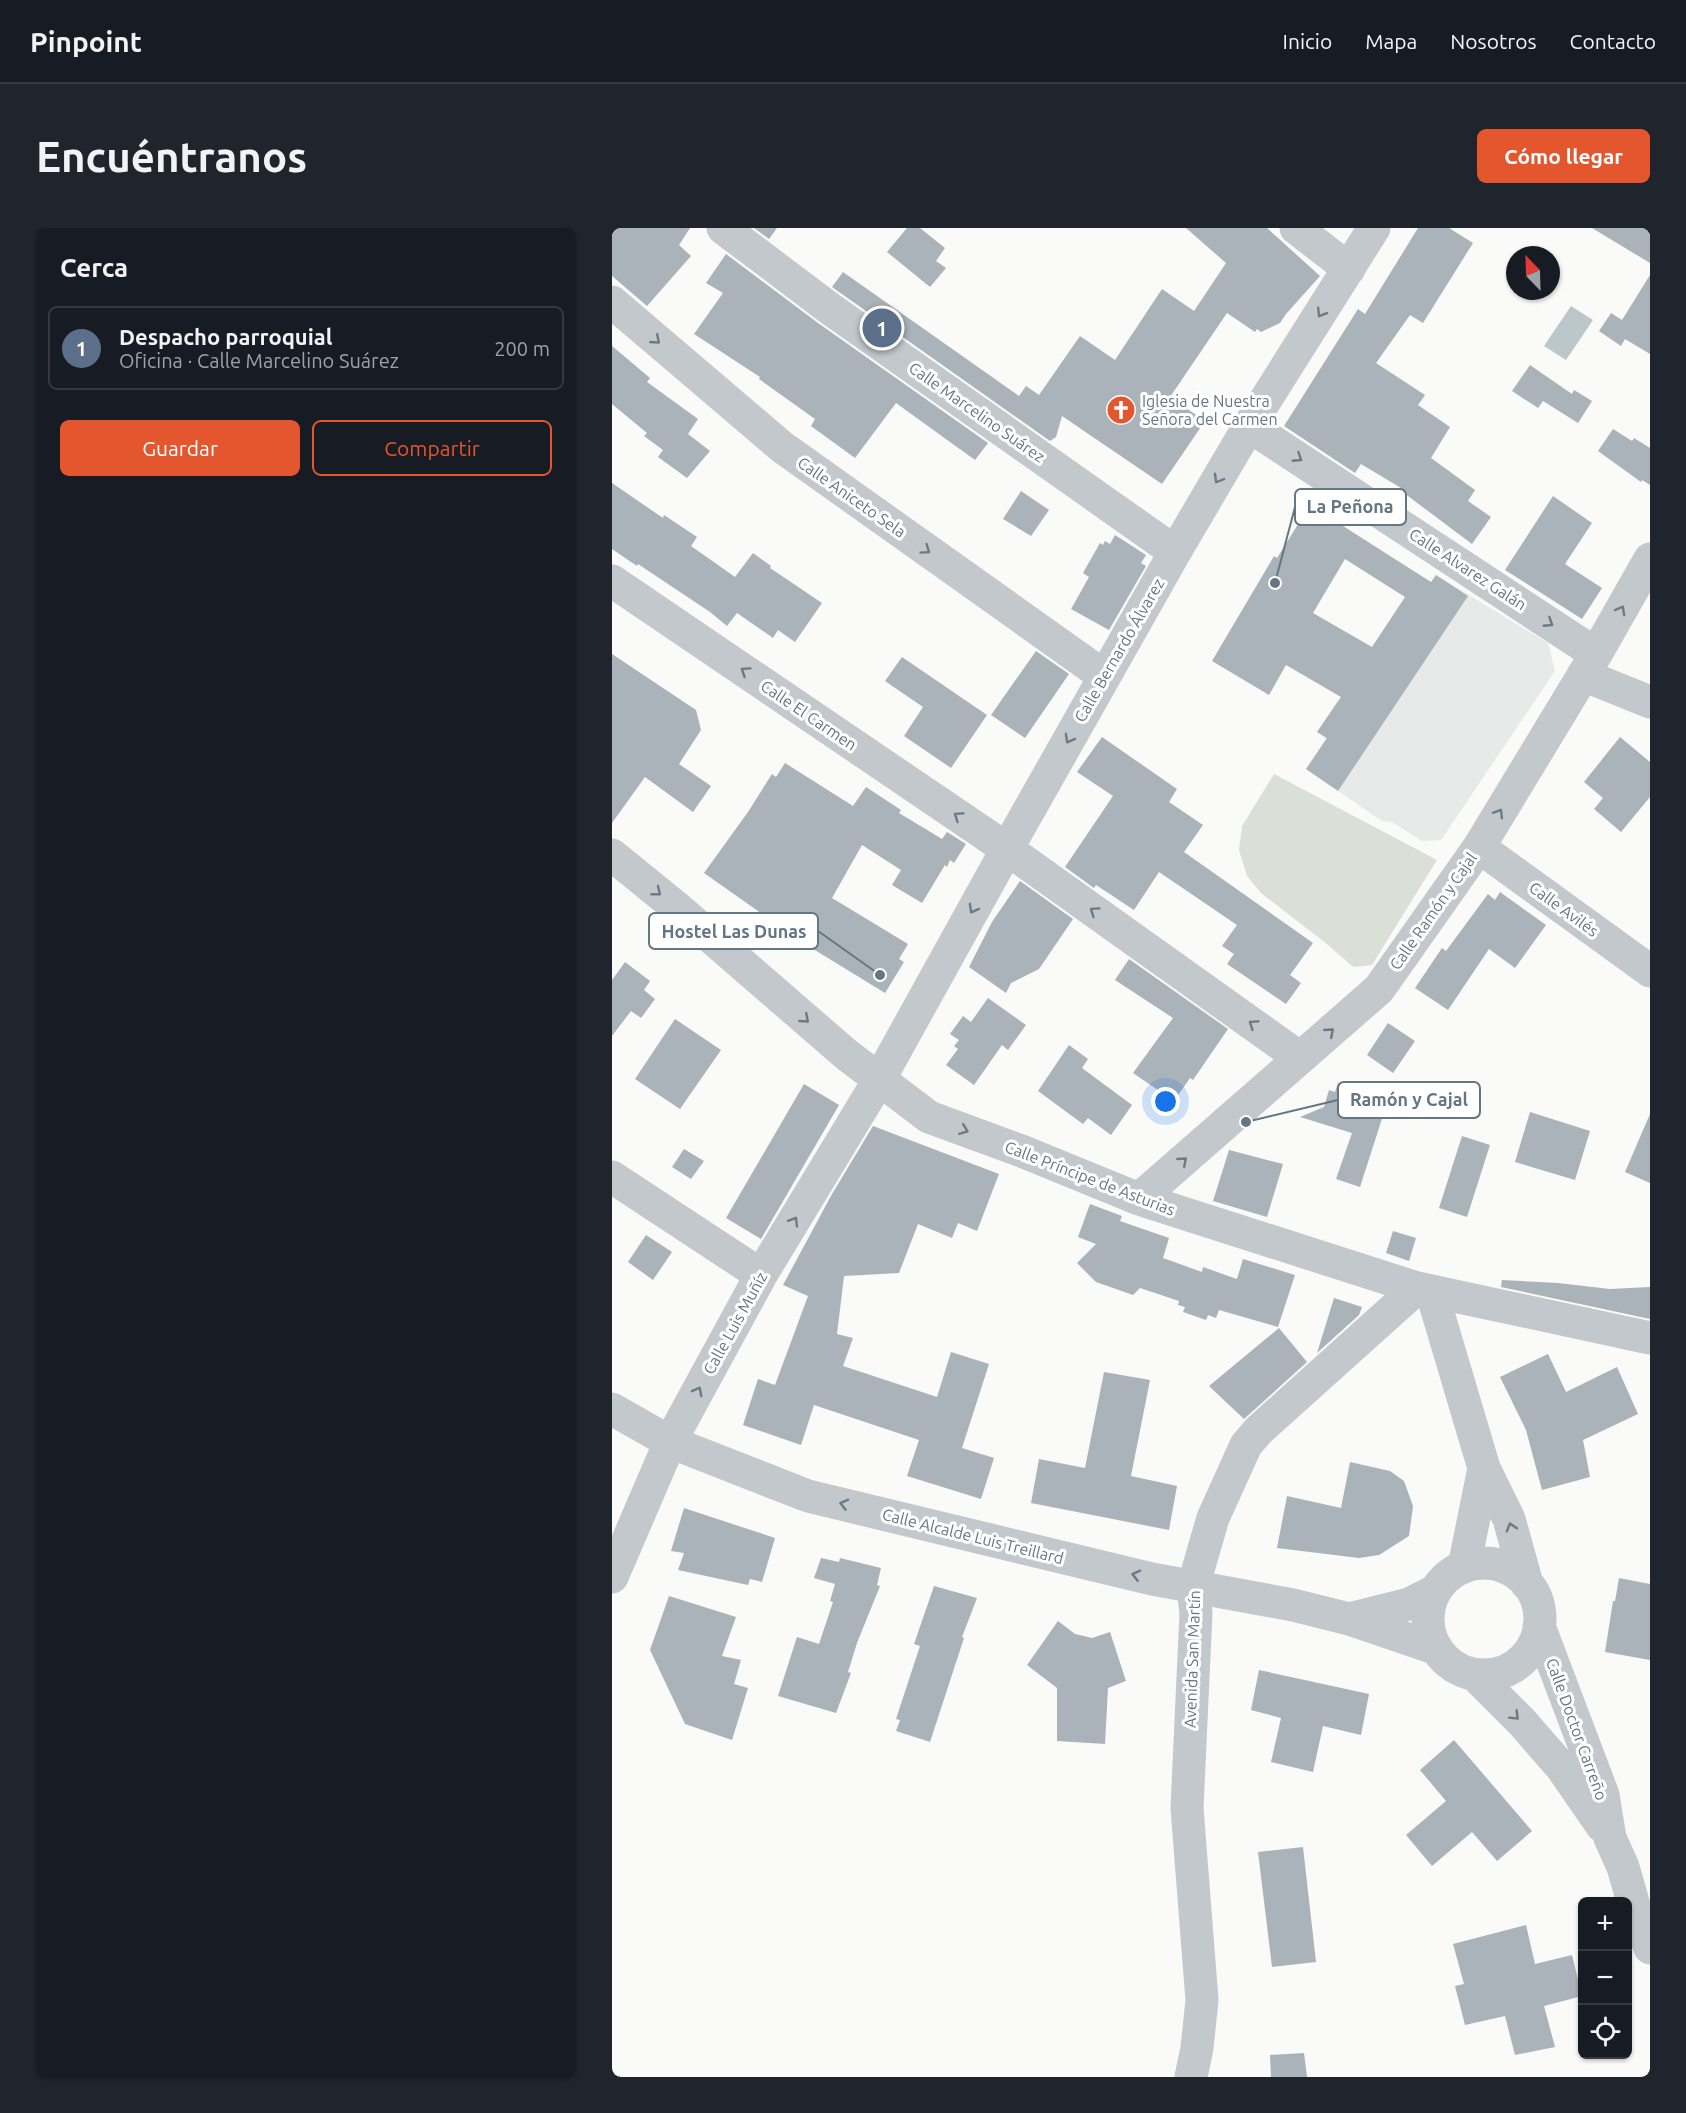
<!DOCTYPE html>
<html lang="es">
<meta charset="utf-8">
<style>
:root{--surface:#171b24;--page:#20242c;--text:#f1f3f6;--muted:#9ea1a6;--line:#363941;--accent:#e4572e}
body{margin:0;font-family:Ubuntu,sans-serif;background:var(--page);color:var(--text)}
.controls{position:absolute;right:18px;bottom:18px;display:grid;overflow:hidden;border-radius:9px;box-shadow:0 2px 4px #0004}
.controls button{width:54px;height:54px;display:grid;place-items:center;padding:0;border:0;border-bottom:2px solid var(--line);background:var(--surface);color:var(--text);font:30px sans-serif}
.compass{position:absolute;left:894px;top:18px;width:54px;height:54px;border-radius:50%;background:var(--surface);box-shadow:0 2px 4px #0004;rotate:337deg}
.you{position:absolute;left:554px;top:874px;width:21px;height:21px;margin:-15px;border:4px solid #fff;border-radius:50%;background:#1a73e8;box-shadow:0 0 0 9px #1a73e833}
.badge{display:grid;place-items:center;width:39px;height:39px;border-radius:50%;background:var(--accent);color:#fff;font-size:20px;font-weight:700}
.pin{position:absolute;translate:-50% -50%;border:3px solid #fff;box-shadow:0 2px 6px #0006}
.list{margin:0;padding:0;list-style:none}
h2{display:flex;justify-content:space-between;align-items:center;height:78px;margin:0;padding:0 24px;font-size:26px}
h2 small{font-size:20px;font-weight:400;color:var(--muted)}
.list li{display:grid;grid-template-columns:39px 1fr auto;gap:18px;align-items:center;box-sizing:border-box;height:84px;margin:0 12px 12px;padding:0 12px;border:2px solid var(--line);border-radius:9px}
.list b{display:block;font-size:22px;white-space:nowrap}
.list p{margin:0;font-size:20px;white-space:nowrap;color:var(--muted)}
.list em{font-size:20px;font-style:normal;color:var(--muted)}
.actions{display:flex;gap:12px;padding:18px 24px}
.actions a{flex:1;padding:14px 0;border:2px solid var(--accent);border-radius:9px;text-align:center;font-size:21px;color:var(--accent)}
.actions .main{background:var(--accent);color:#fff}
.icon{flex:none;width:33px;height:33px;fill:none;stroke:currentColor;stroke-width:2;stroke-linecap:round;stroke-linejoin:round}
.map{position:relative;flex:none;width:1038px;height:1849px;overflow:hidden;border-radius:9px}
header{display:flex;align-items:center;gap:36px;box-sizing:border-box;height:84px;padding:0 30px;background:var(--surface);border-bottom:2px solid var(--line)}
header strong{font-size:28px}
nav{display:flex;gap:33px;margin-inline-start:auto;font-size:21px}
.intro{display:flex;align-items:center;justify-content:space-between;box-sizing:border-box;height:144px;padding:0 36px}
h1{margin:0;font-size:42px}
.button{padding:15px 27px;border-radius:9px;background:var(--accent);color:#fff;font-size:21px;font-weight:700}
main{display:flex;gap:36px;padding:0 36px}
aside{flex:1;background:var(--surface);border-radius:9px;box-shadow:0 2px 4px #0004}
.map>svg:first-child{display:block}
.built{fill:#e8e9e9}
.green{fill:#dadfd7}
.water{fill:#bbc7cb}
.building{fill:#aab3b9;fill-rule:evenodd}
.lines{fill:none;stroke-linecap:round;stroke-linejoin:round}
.minor{stroke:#c3c8cc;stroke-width:33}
.oneway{stroke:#6a7a87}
.labels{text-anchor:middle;stroke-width:6;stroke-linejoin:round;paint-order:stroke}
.poi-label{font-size:16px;fill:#657683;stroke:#fff;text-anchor:start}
.street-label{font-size:16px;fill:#657683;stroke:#fff}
.leader{fill:none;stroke:#657683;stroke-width:2}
.callout-dot{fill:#657683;stroke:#fff;stroke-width:2}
.callout{fill:#fff;stroke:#657683;stroke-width:2}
.callout-label{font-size:18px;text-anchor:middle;font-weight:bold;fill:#657683}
</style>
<header>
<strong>Pinpoint</strong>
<nav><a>Inicio</a><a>Mapa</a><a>Nosotros</a><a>Contacto</a></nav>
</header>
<div class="intro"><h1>Encuéntranos</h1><a class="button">Cómo llegar</a></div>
<main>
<aside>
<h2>Cerca<small></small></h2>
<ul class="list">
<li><span class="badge" style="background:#5c6f8a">1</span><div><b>Despacho parroquial</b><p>Oficina · Calle Marcelino Suárez</p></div><em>200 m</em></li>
</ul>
<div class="actions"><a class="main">Guardar</a><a>Compartir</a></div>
</aside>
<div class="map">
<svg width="1038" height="1849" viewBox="0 0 1038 1849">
<rect width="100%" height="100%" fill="#fafaf8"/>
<!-- built -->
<path class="built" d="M 824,347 L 936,415 L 943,443 L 829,612 L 810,613 L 780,594 L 770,593 L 694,541 L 714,511 L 705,504 L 725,474 L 734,480 Z"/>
<!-- green -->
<path class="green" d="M 662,546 L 825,632 L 760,737 L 741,739 L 715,716 L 649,665 L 635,648 L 627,622 L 630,598 Z"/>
<!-- water -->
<path class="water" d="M 959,78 L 981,92 L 954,132 L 932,118 Z"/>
<!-- building -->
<path class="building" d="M 0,0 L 78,0 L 67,17 L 79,28 L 35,78 L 0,48 Z
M 142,0 L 165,0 L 157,11 Z
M 295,0 L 308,0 L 333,20 L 324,33 L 334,40 L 318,59 L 275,24 Z
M 574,0 L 655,0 L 708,48 L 674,86 L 668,95 L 649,104 L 645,101 L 643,104 L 615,85 L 558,169 L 593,193 L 550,256 L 450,188 L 444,209 L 438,213 L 220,59 L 231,44 L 407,168 L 414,158 L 427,167 L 468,108 L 503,132 L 550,61 L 582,83 L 614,35 Z
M 806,0 L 837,0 L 861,15 L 811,95 L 798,87 L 764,135 L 813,167 L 806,177 L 838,199 L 819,230 L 863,262 L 856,273 L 879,289 L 860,316 L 788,262 L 789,260 L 749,236 L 743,245 L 672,198 L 746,81 L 753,86 Z
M 980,0 L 1038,0 L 1038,35 Z
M 114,26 L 206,95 L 376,215 L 363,232 L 284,175 L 243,230 L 199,198 L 203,191 L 147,151 L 148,149 L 82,106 L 111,65 L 94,55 Z
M 1038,47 L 1038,126 L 1013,111 L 1009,118 L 987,103 L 999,85 L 1010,92 Z
M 0,118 L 38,150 L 35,154 L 86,191 L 76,206 L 98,223 L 75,250 L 46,229 L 51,222 L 32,208 L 35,205 L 0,176 Z
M 918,137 L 960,166 L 962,162 L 980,173 L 966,195 L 931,173 L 926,180 L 900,163 Z
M 1001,201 L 1020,213 L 1022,210 L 1038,220 L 1038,257 L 1030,252 L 1029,254 L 986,223 Z
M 0,255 L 51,290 L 52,287 L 85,309 L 79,318 L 123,349 L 141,325 L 159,338 L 158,340 L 210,375 L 183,414 L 166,402 L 161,410 L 125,385 L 115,398 L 98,384 L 26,336 L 25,338 L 0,321 Z
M 409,263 L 437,282 L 419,308 L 391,291 Z
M 941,268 L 980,295 L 953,336 L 990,360 L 970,391 L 893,342 Z
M 698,277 L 819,354 L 824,347 L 856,368 L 726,563 L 694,541 L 715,510 L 705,504 L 729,469 L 674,437 L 657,467 L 600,433 L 662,328 L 665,330 ZM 733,331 L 793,369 L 760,419 L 701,385 Z
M 503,307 L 534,327 L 529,335 L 534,338 L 497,402 L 459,381 L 477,349 L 471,345 L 488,315 L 491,317 L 493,313 L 498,316 Z
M 424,423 L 457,446 L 413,510 L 379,487 Z
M 0,426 L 84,482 L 89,502 L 67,536 L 99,558 L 81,584 L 33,549 L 0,595 Z
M 290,429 L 375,487 L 339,540 L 292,508 L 311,479 L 273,453 Z
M 490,509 L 565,561 L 557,574 L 591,597 L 572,624 L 701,715 L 678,747 L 689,755 L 674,776 L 615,736 L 622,726 L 610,718 L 625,697 L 547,644 L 522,682 L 484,657 L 482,660 L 453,639 L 501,568 L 465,544 Z
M 1008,509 L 1038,534 L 1038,569 L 1009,604 L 982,581 L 991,570 L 972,554 Z
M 173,535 L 241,578 L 254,559 L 289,582 L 287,585 L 330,611 L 335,604 L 354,616 L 342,635 L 338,632 L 335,639 L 333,637 L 310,675 L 280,657 L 289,642 L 250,617 L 220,670 L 296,716 L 287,731 L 292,734 L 273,765 L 162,697 L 163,695 L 92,645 L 136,584 L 160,546 L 164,549 Z
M 408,653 L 461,691 L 427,741 L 399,755 L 394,765 L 357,739 L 380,694 Z
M 888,664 L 934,697 L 903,740 L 877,721 L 836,782 L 803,760 L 830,720 L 834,723 L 876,666 L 883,672 Z
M 517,731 L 616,801 L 581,852 L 578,850 L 562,873 L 521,845 L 561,790 L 503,752 Z
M 13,734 L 38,753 L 32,762 L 43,771 L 29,790 L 19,783 L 0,808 L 0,752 Z
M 376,770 L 414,797 L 396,822 L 390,817 L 362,857 L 334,837 L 346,821 L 342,818 L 347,812 L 338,806 L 351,788 L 359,794 Z
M 63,791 L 109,822 L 68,881 L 23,851 Z
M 776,795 L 803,813 L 781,845 L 755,827 Z
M 457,817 L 476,831 L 470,840 L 520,877 L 499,907 L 476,890 L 471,896 L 426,863 Z
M 726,855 L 776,872 L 748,959 L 724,951 L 740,905 L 688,889 L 712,879 L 717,862 L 723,864 Z
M 192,856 L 227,877 L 149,1011 L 114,990 Z
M 918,884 L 978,903 L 963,952 L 903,934 Z
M 1038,886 L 1038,955 L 1013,944 Z
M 261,898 L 387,946 L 365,1003 L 346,995 L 340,1010 L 306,996 L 287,1045 L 232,1048 L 225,1106 L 241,1110 L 231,1138 L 325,1169 L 339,1124 L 377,1136 L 350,1220 L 382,1230 L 369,1271 L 295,1248 L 307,1212 L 202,1177 L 189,1217 L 131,1197 L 146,1151 L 163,1157 L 196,1068 L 171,1057 L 220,966 Z
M 850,908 L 878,917 L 855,989 L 827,980 Z
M 72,921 L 92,933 L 79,951 L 60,939 Z
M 617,922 L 671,936 L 655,989 L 601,973 Z
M 478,976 L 510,988 L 508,993 L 557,1010 L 551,1030 L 590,1044 L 591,1039 L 625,1051 L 631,1031 L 683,1047 L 666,1099 L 607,1082 L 604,1090 L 596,1087 L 594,1092 L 571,1084 L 573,1079 L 566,1077 L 567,1073 L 528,1060 L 521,1067 L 484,1054 L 465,1035 L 484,1016 L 466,1009 Z
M 781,1003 L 804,1010 L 797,1033 L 774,1025 Z
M 34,1007 L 60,1024 L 41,1052 L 16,1034 Z
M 890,1052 L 946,1055 L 998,1061 L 1038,1059 L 1038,1091 L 889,1059 Z
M 722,1070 L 750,1079 L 747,1087 L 705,1125 Z
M 667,1100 L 695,1134 L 632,1191 L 597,1158 Z
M 936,1126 L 954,1164 L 1005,1139 L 1026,1186 L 971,1212 L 978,1249 L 930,1262 L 914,1202 L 888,1149 Z
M 492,1144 L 538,1152 L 519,1248 L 565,1258 L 557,1302 L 419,1275 L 427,1231 L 473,1240 Z
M 738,1234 L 778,1243 L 792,1253 L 801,1278 L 797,1308 L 767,1327 L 747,1330 L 665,1320 L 675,1268 L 729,1280 Z
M 72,1280 L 163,1310 L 150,1354 L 138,1351 L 136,1357 L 66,1342 L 72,1325 L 59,1323 Z
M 209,1330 L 227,1334 L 228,1330 L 269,1340 L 265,1357 L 268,1358 L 245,1415 L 236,1444 L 239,1445 L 224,1485 L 166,1468 L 185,1409 L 207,1416 L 221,1374 L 218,1373 L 223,1356 L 202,1350 Z
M 1007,1350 L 1038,1356 L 1038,1432 L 993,1424 L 1001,1373 L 1003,1373 Z
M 322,1358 L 365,1370 L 350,1409 L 352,1410 L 318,1514 L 284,1503 L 288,1492 L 284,1491 L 308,1418 L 302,1416 Z
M 57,1368 L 124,1389 L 110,1428 L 129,1432 L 122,1456 L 136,1460 L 120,1512 L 73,1496 L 38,1422 Z
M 446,1393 L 463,1406 L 480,1410 L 498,1404 L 514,1453 L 496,1460 L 493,1516 L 445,1513 L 445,1460 L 415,1437 Z
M 647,1442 L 757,1466 L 749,1507 L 711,1498 L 701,1544 L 659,1534 L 669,1490 L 639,1482 Z
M 842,1512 L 920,1603 L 885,1633 L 860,1604 L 820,1638 L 794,1607 L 834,1573 L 808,1542 Z
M 691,1619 L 704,1734 L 660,1739 L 646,1624 Z
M 914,1697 L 923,1736 L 960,1727 L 970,1768 L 932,1778 L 943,1819 L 903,1827 L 893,1788 L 853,1797 L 843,1758 L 852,1756 L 841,1716 Z
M 692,1825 L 695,1849 L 659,1849 L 658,1827 Z"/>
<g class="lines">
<!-- minor -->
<path class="minor" d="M 111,0 L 217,80 L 563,324
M 684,0 L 737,41
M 0,74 L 170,219 L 492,448
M 637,198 L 984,426
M 0,353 L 395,621 L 688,830
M 971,447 L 1038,474
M 867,619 L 1038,743
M 0,627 L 64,679 L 235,827 L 317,889 L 412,924 L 527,971 L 805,1060 L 1038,1110
M 0,949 L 149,1047
M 527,971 L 767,761 L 867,619 L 984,426 L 1038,331
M 820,1065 L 872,1240 L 897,1291 L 915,1356
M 0,1181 L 58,1214 L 196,1268 L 540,1351 L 681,1377 L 737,1391 L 825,1421
M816 1391a56 56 0 1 1 112 0a56 56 0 1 1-112 0Z
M 852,1339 L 872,1240
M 0,1349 L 58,1214 L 149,1047 L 267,852 L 395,621 L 563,324 L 637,198 L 762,0
M 737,1391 L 797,1376 L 823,1363
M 927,1398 L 991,1567 L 998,1610 L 1011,1639 L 1023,1681 L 1038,1720
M 862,1446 L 910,1494 L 950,1540 L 990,1598
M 579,1849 L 585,1820 L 590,1772 L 575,1580 L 584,1385 L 581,1359 L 601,1290 L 634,1217 L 647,1202 L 805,1060"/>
</g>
<!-- one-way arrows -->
<defs><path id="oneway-chevron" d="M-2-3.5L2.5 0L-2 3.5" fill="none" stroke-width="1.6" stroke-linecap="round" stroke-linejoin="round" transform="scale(1.5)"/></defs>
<g class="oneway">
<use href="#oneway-chevron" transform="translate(709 85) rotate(122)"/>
<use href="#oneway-chevron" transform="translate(44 112) rotate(41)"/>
<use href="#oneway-chevron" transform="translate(686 230) rotate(33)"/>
<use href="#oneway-chevron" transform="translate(606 251) rotate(120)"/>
<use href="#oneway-chevron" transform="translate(314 322) rotate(35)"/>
<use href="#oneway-chevron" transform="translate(1009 382) rotate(-61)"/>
<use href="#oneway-chevron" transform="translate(937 395) rotate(33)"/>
<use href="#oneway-chevron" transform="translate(133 443) rotate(-146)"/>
<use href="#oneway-chevron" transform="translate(457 511) rotate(119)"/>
<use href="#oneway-chevron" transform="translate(887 585) rotate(-59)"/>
<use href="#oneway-chevron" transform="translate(346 588) rotate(-146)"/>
<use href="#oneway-chevron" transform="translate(45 664) rotate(39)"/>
<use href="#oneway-chevron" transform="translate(361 681) rotate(119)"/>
<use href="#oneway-chevron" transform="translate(482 683) rotate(-145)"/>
<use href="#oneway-chevron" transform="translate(193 791) rotate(41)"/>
<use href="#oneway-chevron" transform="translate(641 796) rotate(-145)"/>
<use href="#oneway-chevron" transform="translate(718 804) rotate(-41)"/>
<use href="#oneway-chevron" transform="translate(352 902) rotate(21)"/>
<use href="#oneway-chevron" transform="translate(571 933) rotate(-41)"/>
<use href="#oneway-chevron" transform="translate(182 993) rotate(-59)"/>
<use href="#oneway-chevron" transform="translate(86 1163) rotate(-62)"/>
<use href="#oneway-chevron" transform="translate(232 1276) rotate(-166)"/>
<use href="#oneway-chevron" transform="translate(899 1299) rotate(-107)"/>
<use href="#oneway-chevron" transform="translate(524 1347) rotate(-166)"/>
<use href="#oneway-chevron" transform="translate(903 1488) rotate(45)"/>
</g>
<!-- icons -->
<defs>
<g id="church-disc" transform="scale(1.5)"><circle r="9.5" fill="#e4572e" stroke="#fff"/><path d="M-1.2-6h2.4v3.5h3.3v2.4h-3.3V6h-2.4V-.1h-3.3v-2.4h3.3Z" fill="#fff"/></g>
</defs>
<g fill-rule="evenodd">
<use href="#church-disc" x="509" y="182"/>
</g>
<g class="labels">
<!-- poi labels -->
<g class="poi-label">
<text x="530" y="179">Iglesia de Nuestra<tspan x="530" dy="18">Señora del Carmen</tspan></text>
</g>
<!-- street labels -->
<g class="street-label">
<text transform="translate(365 184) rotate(35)" y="6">Calle Marcelino Suárez</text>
<text transform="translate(240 269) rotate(35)" y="6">Calle Aniceto Sela</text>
<text transform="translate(856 341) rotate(33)" y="6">Calle Alvarez Galán</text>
<text transform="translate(507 422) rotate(-60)" y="6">Calle Bernardo Álvarez</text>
<text transform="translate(197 487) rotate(34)" y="6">Calle El Carmen</text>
<text transform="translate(952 681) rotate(36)" y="6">Calle Avilés</text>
<text transform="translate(821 683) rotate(-55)" y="6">Calle Ramón y Cajal</text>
<text transform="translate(478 950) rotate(21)" y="6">Calle Príncipe de Asturias</text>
<text transform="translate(123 1095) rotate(-61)" y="6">Calle Luis Muñíz</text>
<text transform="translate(361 1308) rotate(14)" y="6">Calle Alcalde Luis Treillard</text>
<text transform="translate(580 1431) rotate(-88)" y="6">Avenida San Martín</text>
<text transform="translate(965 1501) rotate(70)" y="6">Calle Doctor Carreño</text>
</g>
</g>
<!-- callouts -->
<path class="leader" d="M663 355L683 279M268 747L206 703M634 894L726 872"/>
<g class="callout-dot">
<circle cx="663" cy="355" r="6"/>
<circle cx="268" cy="747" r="6"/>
<circle cx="634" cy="894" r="6"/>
</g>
<g class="callout">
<rect x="683" y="261" width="111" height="36" rx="6"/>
<rect x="37" y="685" width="169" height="36" rx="6"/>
<rect x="726" y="854" width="142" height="36" rx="6"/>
</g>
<g class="callout-label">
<text x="738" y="285">La Peñona</text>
<text x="122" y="710">Hostel Las Dunas</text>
<text x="797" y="878">Ramón y Cajal</text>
</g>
</svg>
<div class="controls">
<button>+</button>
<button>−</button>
<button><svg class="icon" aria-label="locate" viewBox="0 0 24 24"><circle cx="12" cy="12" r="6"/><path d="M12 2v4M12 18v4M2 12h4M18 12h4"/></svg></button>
</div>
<svg class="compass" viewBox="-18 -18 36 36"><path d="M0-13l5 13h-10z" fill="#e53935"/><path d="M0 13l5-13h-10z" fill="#9ea1a6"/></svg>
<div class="you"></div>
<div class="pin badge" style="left:270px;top:100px;background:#5c6f8a">1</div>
</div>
</main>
